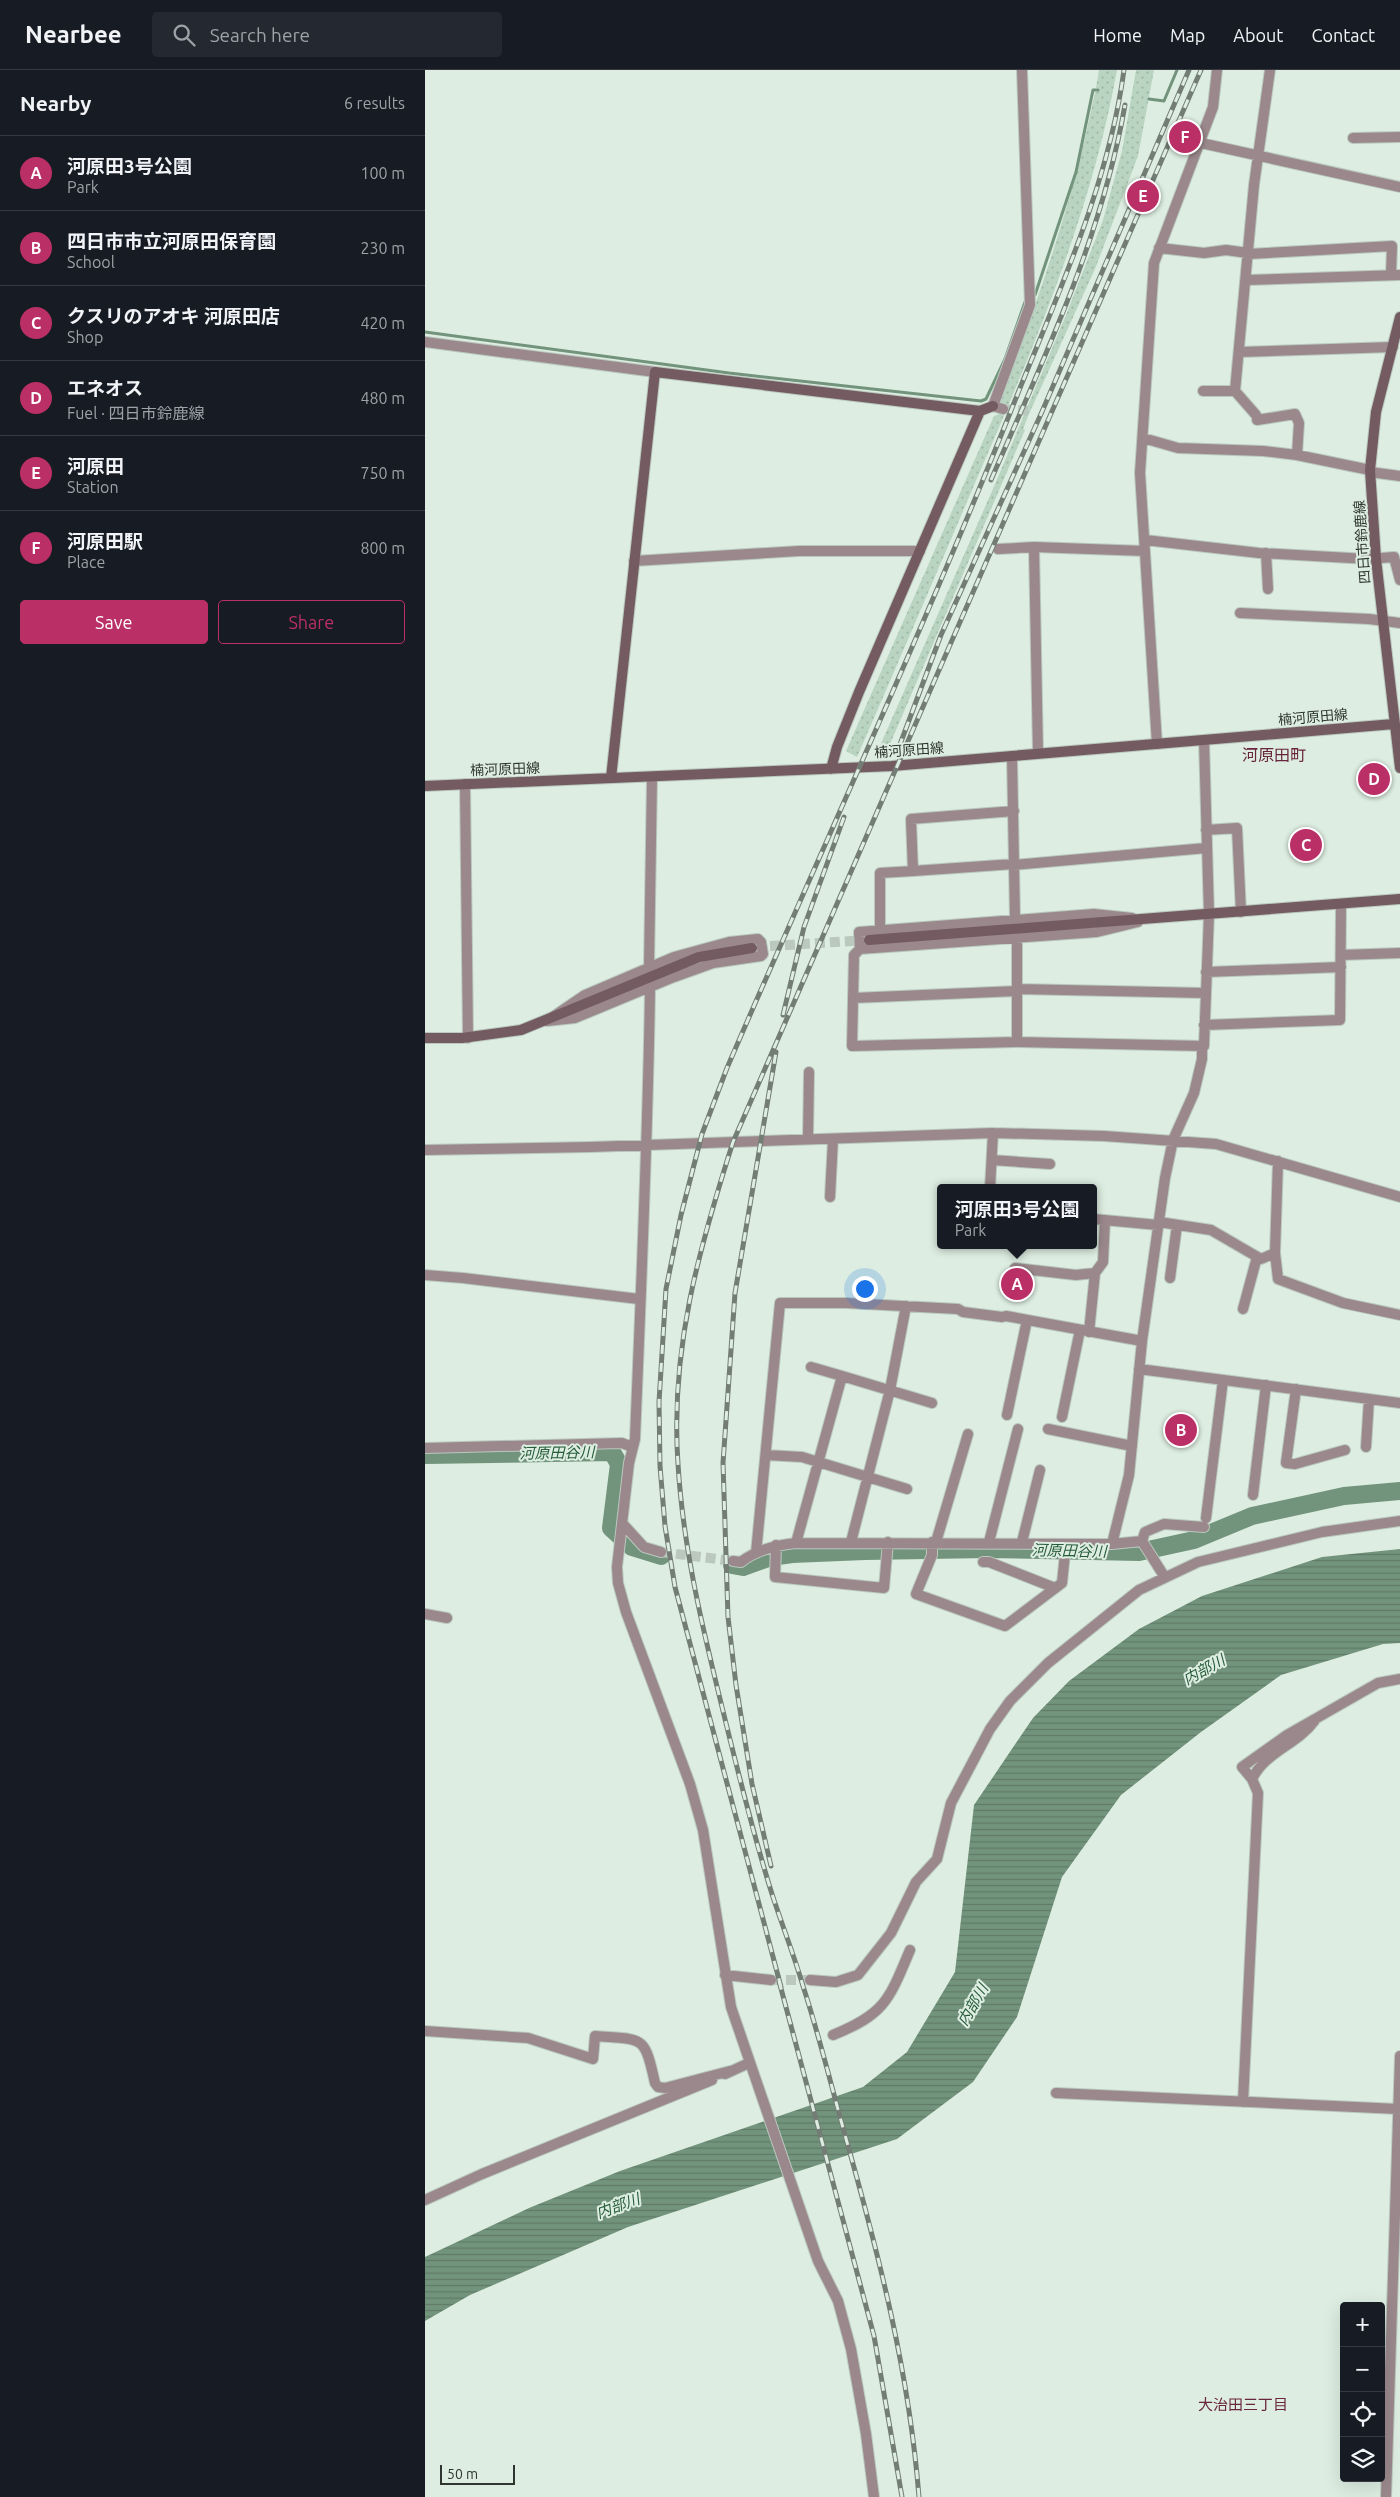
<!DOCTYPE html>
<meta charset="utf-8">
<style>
:root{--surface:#171b24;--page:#242831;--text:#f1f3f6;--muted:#9ea1a6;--line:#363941;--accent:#ba2f66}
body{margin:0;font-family:Ubuntu,"Noto Sans JP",sans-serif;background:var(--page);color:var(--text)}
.controls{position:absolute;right:15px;bottom:15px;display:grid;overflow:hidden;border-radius:5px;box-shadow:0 5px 20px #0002}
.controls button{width:45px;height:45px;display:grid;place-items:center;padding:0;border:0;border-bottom:1px solid var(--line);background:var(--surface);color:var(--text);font:25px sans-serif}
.scale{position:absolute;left:15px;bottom:12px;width:75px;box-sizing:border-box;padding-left:5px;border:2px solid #2f3530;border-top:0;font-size:14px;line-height:18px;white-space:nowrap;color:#2f3530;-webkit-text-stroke:4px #ddede1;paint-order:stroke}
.you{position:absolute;left:439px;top:1218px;width:18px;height:18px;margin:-12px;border:4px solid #fff;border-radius:50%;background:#1a73e8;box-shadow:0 0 0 8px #1a73e833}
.badge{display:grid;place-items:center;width:32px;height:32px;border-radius:50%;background:var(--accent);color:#fff;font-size:16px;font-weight:700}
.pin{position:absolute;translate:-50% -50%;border:2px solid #fff;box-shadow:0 1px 5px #0006}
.popup{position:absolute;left:512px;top:1114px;width:160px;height:65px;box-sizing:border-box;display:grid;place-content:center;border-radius:5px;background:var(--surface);filter:drop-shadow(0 1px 4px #0005);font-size:16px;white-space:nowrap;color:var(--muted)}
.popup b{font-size:19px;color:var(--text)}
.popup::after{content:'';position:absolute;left:50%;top:100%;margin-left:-10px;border:10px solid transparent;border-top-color:var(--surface)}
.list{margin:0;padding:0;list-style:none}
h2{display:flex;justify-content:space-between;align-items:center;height:65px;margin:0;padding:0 20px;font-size:21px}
h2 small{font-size:16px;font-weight:400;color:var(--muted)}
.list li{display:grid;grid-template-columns:32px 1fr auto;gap:15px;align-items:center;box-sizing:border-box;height:75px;padding:0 20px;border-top:1px solid var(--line)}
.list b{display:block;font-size:19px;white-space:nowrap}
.list p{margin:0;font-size:16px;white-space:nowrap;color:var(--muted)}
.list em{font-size:16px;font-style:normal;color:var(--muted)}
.actions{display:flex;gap:10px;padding:15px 20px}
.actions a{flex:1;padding:11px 0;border:1px solid var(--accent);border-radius:5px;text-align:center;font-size:18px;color:var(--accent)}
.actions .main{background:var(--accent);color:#fff}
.icon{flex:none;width:28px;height:28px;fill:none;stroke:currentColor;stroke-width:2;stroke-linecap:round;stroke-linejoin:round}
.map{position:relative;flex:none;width:975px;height:2427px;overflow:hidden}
header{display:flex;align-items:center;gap:30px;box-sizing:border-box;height:70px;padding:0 25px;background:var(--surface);border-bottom:1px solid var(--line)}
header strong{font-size:24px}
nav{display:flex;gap:28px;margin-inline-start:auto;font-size:18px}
.search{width:350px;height:45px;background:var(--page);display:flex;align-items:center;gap:12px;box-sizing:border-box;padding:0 18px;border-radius:5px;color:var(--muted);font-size:19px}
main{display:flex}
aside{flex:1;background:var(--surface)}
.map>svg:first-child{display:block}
.grass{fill:url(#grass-dots)}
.park{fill:url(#park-tufts)}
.water{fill:url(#water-rules)}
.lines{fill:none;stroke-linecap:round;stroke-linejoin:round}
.stream{stroke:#73947c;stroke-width:3}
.river{stroke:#73947c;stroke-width:18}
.street-tunnel{stroke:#bac8be;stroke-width:10;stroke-dasharray:10 5;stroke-linecap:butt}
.secondary-tunnel{stroke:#bac8be;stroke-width:10;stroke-dasharray:10 5;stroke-linecap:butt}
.street-casing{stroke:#bac8be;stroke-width:12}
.secondary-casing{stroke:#bac8be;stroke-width:12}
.street{stroke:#9a888c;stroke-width:10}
.secondary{stroke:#745b61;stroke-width:10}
.rail-casing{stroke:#737d75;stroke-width:5}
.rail{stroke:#ddede1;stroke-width:3;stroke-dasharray:9;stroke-linecap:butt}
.labels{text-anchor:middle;stroke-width:4;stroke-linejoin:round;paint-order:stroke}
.street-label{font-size:14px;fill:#2f3530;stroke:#ddede1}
.water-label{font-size:15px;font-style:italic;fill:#265c39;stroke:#ddede1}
.neighbourhood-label{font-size:15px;fill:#69253d;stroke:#ddede1}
.quarter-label{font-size:16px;fill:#69253d;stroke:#ddede1}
</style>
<header>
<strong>Nearbee</strong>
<div class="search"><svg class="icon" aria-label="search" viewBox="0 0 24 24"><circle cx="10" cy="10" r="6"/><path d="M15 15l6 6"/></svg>Search here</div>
<nav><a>Home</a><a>Map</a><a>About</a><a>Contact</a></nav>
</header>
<main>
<aside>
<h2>Nearby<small>6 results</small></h2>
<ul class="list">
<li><span class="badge">A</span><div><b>河原田3号公園</b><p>Park</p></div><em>100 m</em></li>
<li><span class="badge">B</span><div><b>四日市市立河原田保育園</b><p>School</p></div><em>230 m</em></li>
<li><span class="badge">C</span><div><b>クスリのアオキ 河原田店</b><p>Shop</p></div><em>420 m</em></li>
<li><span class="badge">D</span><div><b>エネオス</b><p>Fuel · 四日市鈴鹿線</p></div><em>480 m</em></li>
<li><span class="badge">E</span><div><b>河原田</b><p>Station</p></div><em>750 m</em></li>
<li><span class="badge">F</span><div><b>河原田駅</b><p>Place</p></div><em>800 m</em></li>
</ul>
<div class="actions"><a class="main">Save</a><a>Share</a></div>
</aside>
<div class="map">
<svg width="975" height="2427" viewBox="0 0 975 2427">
<defs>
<pattern id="grass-dots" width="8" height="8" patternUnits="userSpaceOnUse" patternTransform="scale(1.25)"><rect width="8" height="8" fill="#b9d4c0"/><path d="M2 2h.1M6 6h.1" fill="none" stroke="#9fb7a5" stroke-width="1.8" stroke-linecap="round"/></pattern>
<pattern id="park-tufts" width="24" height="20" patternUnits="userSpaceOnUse" patternTransform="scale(1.25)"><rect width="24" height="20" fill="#b9d4c0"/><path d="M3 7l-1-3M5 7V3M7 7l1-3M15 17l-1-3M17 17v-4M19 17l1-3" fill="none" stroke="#9fb7a5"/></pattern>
<pattern id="water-rules" width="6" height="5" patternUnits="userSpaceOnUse" patternTransform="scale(1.25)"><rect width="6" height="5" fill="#73947c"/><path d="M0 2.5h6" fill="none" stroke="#5f7a66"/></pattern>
</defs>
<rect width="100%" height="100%" fill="#ddede1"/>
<!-- grass -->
<path class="grass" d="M 674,0 L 692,0 C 667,139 612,270 556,399 C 515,495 474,591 432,687 L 421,681 L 569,346 L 574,344 L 576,339 L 574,334 C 613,230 648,132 670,22 L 672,22 L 673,18 L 671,18 Z
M 711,0 L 729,0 L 713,86 L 670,199 L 604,344 L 598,359 L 600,360 L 459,688 L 451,685 L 571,412 L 641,245 L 678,150 L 697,81 Z"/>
<!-- park -->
<path class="park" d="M 586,1201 L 597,1201 L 601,1205 L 603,1226 L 581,1223 Z"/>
<!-- water -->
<path class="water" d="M 975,1479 L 975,1573 L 958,1574 L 856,1605 L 776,1662 L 696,1725 L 637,1807 L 592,1947 L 548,2012 L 472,2069 L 203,2157 L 45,2225 L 0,2251 L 0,2187 L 104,2138 L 195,2101 L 438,2017 L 482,1982 L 530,1902 L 549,1735 L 608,1648 L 644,1611 L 714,1559 L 777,1526 L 897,1487 Z"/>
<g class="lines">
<!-- stream -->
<path class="stream" d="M 724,29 L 739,31 L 752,0
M 610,225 L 651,102 L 668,20 L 673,20
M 0,262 L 304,303 L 556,331 L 561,329 L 580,289 L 600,232"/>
<!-- river -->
<path class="river" d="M 0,1385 L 187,1382 L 194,1394 L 186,1458 L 207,1477 L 236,1486
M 307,1495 L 318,1497 L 346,1487 L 367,1484 L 440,1481 L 564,1479 L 714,1482 L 769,1470 L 827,1446 L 919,1426 L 975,1421"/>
<!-- street-tunnel -->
<path class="street-tunnel" d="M 578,339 L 605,341
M 236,1482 L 308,1491
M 346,1910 L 385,1910"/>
<!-- secondary-tunnel -->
<path class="secondary-tunnel" d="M 330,877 L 443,870"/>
<!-- street casing -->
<g class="street-casing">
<path id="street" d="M 928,68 L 975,67
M 776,73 L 975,117
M 734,178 L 779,183 L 801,180 L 823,183
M 823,184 L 967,176 L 966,205
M 822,210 L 975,205
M 0,272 L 230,302
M 815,282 L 968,277
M 778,321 L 810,321
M 578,339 L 568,336 L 605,235 L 597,0
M 831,345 L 810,321 L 829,115 L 845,0
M 832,350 L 870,344 L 874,353 L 872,385
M 718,368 L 753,378 L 838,381 L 872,385 L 945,400
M 945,402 L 975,406
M 720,470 L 834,483 L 943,489 L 969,487 L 975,510
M 609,477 L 613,683
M 573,479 L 609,477 L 720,481
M 841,483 L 843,519
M 209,491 L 374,481 L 495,481
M 815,543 L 944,549 L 975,553
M 732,674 L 715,403 L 729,193 L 788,37 L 792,0
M 587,686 L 590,849
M 40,714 L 43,968
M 781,760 L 812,758 L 816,842
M 589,795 L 781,778
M 488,801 L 589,794
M 707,848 L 669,844 L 434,862 L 435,879 L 429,885 L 427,976 L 592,972 L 779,976 L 784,844 L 779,670
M 455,860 L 455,803 L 488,801 L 486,749 L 589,741
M 333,869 L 336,872 L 338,884 L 336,886 L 288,893 L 249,907 L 150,948 L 122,951 L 160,925 L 249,887 L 304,872 Z
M 435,879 L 672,862 L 713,852
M 916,885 L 975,883
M 224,898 L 227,707
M 781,902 L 916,897
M 225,918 C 223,1068 216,1219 210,1369 L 204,1393 L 192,1497 L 193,1513 L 201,1542 L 265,1714 L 278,1760 L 306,1937 L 393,2191 L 413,2231 L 426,2279 L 441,2364 L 449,2427
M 592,919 L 780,923
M 428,928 L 592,921
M 779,955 L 915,950 L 916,834
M 592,972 L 592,867
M 383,1069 L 384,1002
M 0,1080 L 165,1077 L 568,1063 L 679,1066 L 791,1074 L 975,1127
M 567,1090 L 625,1094
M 565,1118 L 568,1063
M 405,1127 L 408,1069
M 668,1149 L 733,1155
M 734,1152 L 786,1160 L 836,1189 L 850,1183 L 853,1091
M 850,1183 L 853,1209 L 918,1233 L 975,1245
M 590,1198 L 651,1205 L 670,1203 L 678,1192 L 680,1150
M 0,1205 L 38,1208 L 214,1229
M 745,1208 L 752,1155
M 818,1239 L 832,1187
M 664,1262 L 670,1203
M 714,1299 L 975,1333
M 417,1306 L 507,1333
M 871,1319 L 861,1393 L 870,1394 L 920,1380
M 582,1345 L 602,1250
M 637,1347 L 655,1260
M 623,1359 L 707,1376
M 941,1377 L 944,1329
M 0,1378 L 197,1373 L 207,1377
M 341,1385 L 377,1387 L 482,1419
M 828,1425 L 841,1315
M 781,1448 L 798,1310
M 198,1454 L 219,1477 L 236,1482
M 717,1471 L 720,1462 L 739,1454 L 779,1457
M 426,1472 L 465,1320 L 481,1236
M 507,1472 L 507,1485 L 491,1524 L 580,1556 L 637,1513 L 641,1474
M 511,1472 L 543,1364
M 564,1472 L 593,1359
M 597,1472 L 615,1400
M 371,1473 L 417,1306 L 386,1297
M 687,1474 L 704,1405 L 717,1271 L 740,1108 L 748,1070 L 769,1023 L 777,989 L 777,976
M 351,1475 L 350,1507 L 459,1518 L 463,1472
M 331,1483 L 355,1233 L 421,1233 L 533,1239 L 538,1242 L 577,1247 L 581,1246 L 717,1271
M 308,1491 L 316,1492 C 332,1479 352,1475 371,1473 L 687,1474 L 717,1471 L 739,1506
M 558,1492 L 564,1492 L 630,1518
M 0,1544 L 22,1548
M 827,1709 L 817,1697 L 862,1665 L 953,1613 L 975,1609
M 300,1905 L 346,1910
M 385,1910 L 411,1912 L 433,1905 L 466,1863 L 491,1812 L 512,1789 L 526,1733 L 565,1659 L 585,1631 L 623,1593 L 714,1520 L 773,1492 L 897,1462 L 975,1451
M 0,1961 L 103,1968 L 168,1989 L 170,1966 C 219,1970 219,1964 230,2013 L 233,2017 L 240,2018 L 305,2001
M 408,1965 C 460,1944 464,1930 485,1880
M 300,2004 L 324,1993
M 631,2023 L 973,2039
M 818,2032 L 833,1723 L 827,1709 C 841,1681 872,1675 890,1650
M 0,2130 L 57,2104 L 287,2010
M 961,2427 L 975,1986"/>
</g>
<!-- secondary casing -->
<g class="secondary-casing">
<path id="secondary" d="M 975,247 L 951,342 L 945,400 L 951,489 L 975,698
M 406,699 L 412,677 L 434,622 L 555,341 L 568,336
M 186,708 L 230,302 L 555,341
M 0,716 L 467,696 L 969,654
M 444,870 L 975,829
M 0,968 L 37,968 L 96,960 L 274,887 L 327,878"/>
</g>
<!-- street -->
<use href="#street" class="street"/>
<!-- secondary -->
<use href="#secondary" class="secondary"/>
<!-- rail casing -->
<g class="rail-casing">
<path id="rail" d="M 566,410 C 619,288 677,167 700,35
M 474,677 L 516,565 L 616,344 L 764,0
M 358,945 L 379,857 L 419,747
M 346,1796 L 327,1714 L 311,1615 L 303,1547 L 298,1393 L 310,1223 L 351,982
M 354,1911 L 449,2266 L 477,2427
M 356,1917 L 250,1517 L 240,1456 L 235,1396 L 234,1332 L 241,1219 L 256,1145 L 277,1064 L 302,998 C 399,773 503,551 593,323 C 635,219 684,112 699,0
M 494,2427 C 484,2301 454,2186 420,2065 C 406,2015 394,1965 378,1916 C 369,1885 357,1855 347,1824 C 328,1764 313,1702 298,1641 C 278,1560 258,1478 253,1394 C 245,1279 274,1179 308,1072 L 776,0"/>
</g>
<!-- rail -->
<use href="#rail" class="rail"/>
</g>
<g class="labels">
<!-- street labels -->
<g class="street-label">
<text transform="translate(937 472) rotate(-94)" y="5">四日市鈴鹿線</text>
<text transform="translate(888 647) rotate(-5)" y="5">楠河原田線</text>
<text transform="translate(484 680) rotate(-4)" y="5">楠河原田線</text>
<text transform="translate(80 699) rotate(-2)" y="5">楠河原田線</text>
</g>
<!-- water labels -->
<g class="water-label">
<text transform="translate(132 1383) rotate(-1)" y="5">河原田谷川</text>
<text transform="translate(644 1481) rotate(1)" y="5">河原田谷川</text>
<text transform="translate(779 1600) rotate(-29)" y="5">内部川</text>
<text transform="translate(548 1935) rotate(-60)" y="5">内部川</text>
<text transform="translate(193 2136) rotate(-20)" y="5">内部川</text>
</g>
<!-- neighbourhood labels -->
<g class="neighbourhood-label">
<text x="818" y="2340">大治田三丁目</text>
</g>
<!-- quarter labels -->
<g class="quarter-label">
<text x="849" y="691">河原田町</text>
</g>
</g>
</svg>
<div class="controls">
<button>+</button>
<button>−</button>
<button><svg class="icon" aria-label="locate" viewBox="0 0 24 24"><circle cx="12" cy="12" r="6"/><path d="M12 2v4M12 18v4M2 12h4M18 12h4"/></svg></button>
<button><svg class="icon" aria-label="layers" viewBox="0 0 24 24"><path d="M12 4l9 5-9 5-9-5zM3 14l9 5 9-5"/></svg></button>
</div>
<div class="scale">50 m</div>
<div class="you"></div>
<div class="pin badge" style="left:592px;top:1214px">A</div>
<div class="popup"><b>河原田3号公園</b>Park</div>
<div class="pin badge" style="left:756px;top:1360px">B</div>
<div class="pin badge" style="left:881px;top:775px">C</div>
<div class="pin badge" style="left:949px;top:709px">D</div>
<div class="pin badge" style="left:718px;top:126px">E</div>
<div class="pin badge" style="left:760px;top:67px">F</div>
</div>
</main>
